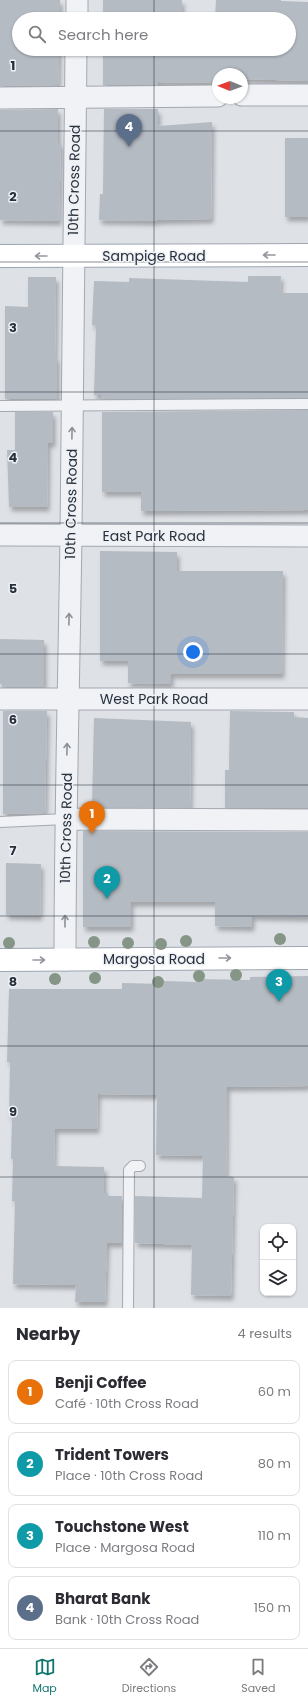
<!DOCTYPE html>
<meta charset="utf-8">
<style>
:root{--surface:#fff;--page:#f2f2f3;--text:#2b2b33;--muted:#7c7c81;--line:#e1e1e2;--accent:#0f766e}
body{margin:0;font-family:Poppins,sans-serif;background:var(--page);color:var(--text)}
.controls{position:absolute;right:12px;bottom:12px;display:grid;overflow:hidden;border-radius:8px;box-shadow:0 1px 3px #0004}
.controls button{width:36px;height:36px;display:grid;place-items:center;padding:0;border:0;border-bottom:1px solid var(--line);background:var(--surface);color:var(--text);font:20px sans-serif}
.compass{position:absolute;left:212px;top:68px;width:36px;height:36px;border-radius:50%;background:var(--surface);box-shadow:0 1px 3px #0004;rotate:271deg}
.you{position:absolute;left:193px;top:652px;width:14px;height:14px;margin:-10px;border:3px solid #fff;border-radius:50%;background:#1a73e8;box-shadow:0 0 0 6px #1a73e833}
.badge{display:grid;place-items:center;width:26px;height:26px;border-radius:50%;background:var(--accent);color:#fff;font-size:13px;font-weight:700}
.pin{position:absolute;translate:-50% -33px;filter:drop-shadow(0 1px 2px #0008)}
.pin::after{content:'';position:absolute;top:21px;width:14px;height:12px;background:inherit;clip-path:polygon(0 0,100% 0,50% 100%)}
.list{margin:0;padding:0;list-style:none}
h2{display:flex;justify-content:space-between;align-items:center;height:52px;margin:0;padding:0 16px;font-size:17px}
h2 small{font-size:13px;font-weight:400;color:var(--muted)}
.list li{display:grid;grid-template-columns:26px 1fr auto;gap:12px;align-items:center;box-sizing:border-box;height:64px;margin:0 8px 8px;padding:0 8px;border:1px solid var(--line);border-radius:8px}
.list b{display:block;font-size:15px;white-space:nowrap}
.list p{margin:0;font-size:13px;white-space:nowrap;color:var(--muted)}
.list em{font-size:13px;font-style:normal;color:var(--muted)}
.icon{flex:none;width:22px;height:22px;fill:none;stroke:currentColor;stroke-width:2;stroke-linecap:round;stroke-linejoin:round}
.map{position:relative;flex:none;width:308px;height:1308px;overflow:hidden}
.search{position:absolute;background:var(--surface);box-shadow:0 1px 3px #0004;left:12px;right:12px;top:12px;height:44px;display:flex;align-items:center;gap:10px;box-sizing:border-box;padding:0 14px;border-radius:22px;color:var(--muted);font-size:15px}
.sheet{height:340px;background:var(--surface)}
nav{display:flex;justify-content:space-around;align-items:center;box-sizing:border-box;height:56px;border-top:1px solid var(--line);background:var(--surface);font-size:11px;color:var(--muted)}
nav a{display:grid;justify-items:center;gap:2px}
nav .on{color:var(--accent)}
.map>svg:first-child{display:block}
.building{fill:#b5bbc3;filter:url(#shadow)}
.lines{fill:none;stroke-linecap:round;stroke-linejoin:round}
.lane-casing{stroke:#a4a8b0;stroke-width:12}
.street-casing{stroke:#a4a8b0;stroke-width:23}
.primary-casing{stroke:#9ea6b1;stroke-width:24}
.lane{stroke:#f0f2f5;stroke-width:10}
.street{stroke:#f0f2f5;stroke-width:21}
.primary{stroke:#fff;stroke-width:22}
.tree{fill:#859586}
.oneway{stroke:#94989e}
.oneway2{stroke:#8c9198}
.grid{fill:none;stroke:#28303c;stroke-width:1;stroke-opacity:0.55}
.labels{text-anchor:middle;stroke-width:3;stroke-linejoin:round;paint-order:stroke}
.street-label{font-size:14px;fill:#28303c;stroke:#edf0f4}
.grid-label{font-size:13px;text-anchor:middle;font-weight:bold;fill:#28303c;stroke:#edf0f4;stroke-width:3;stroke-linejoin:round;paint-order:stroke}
</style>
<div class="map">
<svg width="308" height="1308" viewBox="0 0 308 1308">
<defs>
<filter id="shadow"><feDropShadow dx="2.5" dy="4.5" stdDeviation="2" flood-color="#0004"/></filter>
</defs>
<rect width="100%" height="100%" fill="#dee1e6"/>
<!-- building -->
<path class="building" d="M 0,0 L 60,0 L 60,19 L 19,19 L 19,49 L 59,49 L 58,85 L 0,86 Z
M 103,0 L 182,0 L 182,19 L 103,19 Z
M 216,0 L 281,0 L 281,1 L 308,2 L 308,81 L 242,79 L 242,74 L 218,74 L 218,81 L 211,81 L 211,83 L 158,82 L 158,85 L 103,85 L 103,49 L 289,49 L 289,19 L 215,19 Z
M 58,109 L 58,143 L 61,143 L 59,221 L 0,220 L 0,110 Z
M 104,109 L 158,109 L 158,126 L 212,122 L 211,219 L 157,220 L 157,221 L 99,220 L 100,194 L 103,194 Z
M 285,138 L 308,138 L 308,217 L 285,217 Z
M 248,276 L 281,276 L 280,293 L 308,293 L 308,398 L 101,399 L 101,395 L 94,395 L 96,326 L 92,325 L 94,281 L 129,282 L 129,278 L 248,282 Z
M 28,277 L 56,277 L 55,357 L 57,357 L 57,399 L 5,399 L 5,306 L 28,307 Z
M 308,410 L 308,510 L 141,511 L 141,492 L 102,492 L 102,412 Z
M 15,412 L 53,412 L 53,443 L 48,443 L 47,507 L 9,507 L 7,450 L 15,450 Z
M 100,551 L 177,552 L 177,571 L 283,571 L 282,674 L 171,674 L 171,684 L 128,683 L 128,661 L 100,661 Z
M 0,639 L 44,640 L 44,687 L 2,687 L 2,684 L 0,684 Z
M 3,711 L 47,711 L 45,813 L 3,814 Z
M 230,711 L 294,712 L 294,717 L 308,718 L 308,808 L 225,808 L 225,770 L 229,770 Z
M 94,718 L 191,722 L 190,808 L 92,807 Z
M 83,831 L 308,832 L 308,917 L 252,916 L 252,927 L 215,926 L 215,902 L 131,902 L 131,927 L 83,927 Z
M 6,863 L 41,864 L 40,916 L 6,915 Z
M 308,976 L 308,1086 L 227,1087 L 226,1176 L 234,1177 L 231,1296 L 191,1295 L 192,1245 L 135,1243 L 135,1196 L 202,1198 L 203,1156 L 156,1155 L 157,1095 L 98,1094 L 97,1129 L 55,1129 L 54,1166 L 104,1167 L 104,1193 L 108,1193 L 108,1196 L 122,1196 L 122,1243 L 107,1243 L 105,1302 L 75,1302 L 76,1285 L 13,1284 L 15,1201 L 12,1201 L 13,1159 L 11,1159 L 12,1116 L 9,1116 L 10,1062 L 7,1062 L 9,989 L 122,989 L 122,983 L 164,984 L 164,981 L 196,982 L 196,979 L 250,980 L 250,977 Z"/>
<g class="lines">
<!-- lane casing -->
<g class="lane-casing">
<path id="lane" d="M 0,406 L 308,404
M 0,822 L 66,819
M 128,1308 L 129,1170 L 133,1166 L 140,1166"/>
</g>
<!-- street casing -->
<g class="street-casing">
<path id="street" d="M 77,19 L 77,0
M 242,95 L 308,95
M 0,98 L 218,96
M 0,535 L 308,536
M 0,699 L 308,699
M 66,819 L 308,820
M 65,960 C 65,818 69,676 71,534 C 74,372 73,211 76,49"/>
</g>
<!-- primary casing -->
<g class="primary-casing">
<path id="primary" d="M 0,256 L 308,255
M 0,960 L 308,958"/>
</g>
<!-- lane -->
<use href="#lane" class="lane"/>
<!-- street -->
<use href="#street" class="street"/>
<!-- primary -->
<use href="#primary" class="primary"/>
</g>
<!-- trees -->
<g class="tree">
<circle cx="280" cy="939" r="6"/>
<circle cx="186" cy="941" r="6"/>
<circle cx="94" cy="942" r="6"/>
<circle cx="9" cy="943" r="6"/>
<circle cx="128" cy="943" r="6"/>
<circle cx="161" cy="944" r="6"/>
<circle cx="236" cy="975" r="6"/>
<circle cx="199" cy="976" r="6"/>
<circle cx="278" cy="976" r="6"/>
<circle cx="95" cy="978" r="6"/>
<circle cx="55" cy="979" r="6"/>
<circle cx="158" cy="982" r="6"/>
</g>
<!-- one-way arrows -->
<defs><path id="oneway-shaft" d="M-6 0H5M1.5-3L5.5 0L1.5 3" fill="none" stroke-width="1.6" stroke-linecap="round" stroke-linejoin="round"/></defs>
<g class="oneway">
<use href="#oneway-shaft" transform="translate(269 255) rotate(180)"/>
<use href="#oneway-shaft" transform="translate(41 256) rotate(180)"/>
<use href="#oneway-shaft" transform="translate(225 958)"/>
<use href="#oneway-shaft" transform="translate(39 960)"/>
</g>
<g class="oneway2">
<use href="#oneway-shaft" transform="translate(72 433) rotate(-89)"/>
<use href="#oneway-shaft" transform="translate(69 619) rotate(-89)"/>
<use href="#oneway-shaft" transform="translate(67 749) rotate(-89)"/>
<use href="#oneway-shaft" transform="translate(65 921) rotate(-90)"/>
</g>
<!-- grid -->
<path class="grid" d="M 154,0 L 154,19M 154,49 L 154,1308M 0,131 L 308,131M 0,262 L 308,262M 0,392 L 308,392M 0,523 L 308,523M 0,654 L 308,654M 0,785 L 308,785M 0,916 L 308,916M 0,1046 L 308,1046M 0,1177 L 308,1177"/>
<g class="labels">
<!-- street labels -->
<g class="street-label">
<text transform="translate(74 180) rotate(-89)" y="5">10th Cross Road</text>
<text x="154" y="261">Sampige Road</text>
<text transform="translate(71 504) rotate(-89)" y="5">10th Cross Road</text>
<text x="154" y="541">East Park Road</text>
<text x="154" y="704">West Park Road</text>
<text transform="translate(66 828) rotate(-89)" y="5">10th Cross Road</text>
<text x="154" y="964">Margosa Road</text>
</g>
</g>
<g class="grid-label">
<text x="13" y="70">1</text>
<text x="13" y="201">2</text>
<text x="13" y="332">3</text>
<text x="13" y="462">4</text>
<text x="13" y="593">5</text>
<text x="13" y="724">6</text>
<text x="13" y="855">7</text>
<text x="13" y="986">8</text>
<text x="13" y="1116">9</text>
</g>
</svg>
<div class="controls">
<button><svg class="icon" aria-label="locate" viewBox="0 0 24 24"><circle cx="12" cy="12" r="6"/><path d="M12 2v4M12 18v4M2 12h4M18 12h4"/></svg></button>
<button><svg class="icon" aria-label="layers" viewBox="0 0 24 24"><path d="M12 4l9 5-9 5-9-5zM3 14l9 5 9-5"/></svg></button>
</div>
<svg class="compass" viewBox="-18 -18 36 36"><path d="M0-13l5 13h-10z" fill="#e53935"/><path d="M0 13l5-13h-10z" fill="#7c7c81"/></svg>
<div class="you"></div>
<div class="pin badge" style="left:92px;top:834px;background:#e8710a">1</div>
<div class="pin badge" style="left:107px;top:899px;background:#0f9aa8">2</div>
<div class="pin badge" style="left:279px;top:1002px;background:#0f9aa8">3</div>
<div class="pin badge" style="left:129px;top:147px;background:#5c6f8a">4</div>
<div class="search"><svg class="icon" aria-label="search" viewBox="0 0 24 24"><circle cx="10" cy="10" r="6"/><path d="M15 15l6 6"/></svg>Search here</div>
</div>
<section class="sheet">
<h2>Nearby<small>4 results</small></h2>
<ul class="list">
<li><span class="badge" style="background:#e8710a">1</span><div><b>Benji Coffee</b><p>Café · 10th Cross Road</p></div><em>60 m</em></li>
<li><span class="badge" style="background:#0f9aa8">2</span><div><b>Trident Towers</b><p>Place · 10th Cross Road</p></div><em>80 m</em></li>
<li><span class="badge" style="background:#0f9aa8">3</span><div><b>Touchstone West</b><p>Place · Margosa Road</p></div><em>110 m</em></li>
<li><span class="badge" style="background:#5c6f8a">4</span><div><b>Bharat Bank</b><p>Bank · 10th Cross Road</p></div><em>150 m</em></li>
</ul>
</section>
<nav>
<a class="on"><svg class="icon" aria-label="map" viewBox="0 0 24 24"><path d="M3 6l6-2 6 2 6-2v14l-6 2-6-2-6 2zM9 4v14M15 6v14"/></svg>Map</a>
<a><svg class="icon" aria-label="directions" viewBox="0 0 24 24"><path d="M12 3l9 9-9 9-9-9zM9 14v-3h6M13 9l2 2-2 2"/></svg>Directions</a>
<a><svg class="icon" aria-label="saved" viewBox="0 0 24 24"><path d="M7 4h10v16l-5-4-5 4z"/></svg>Saved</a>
</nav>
